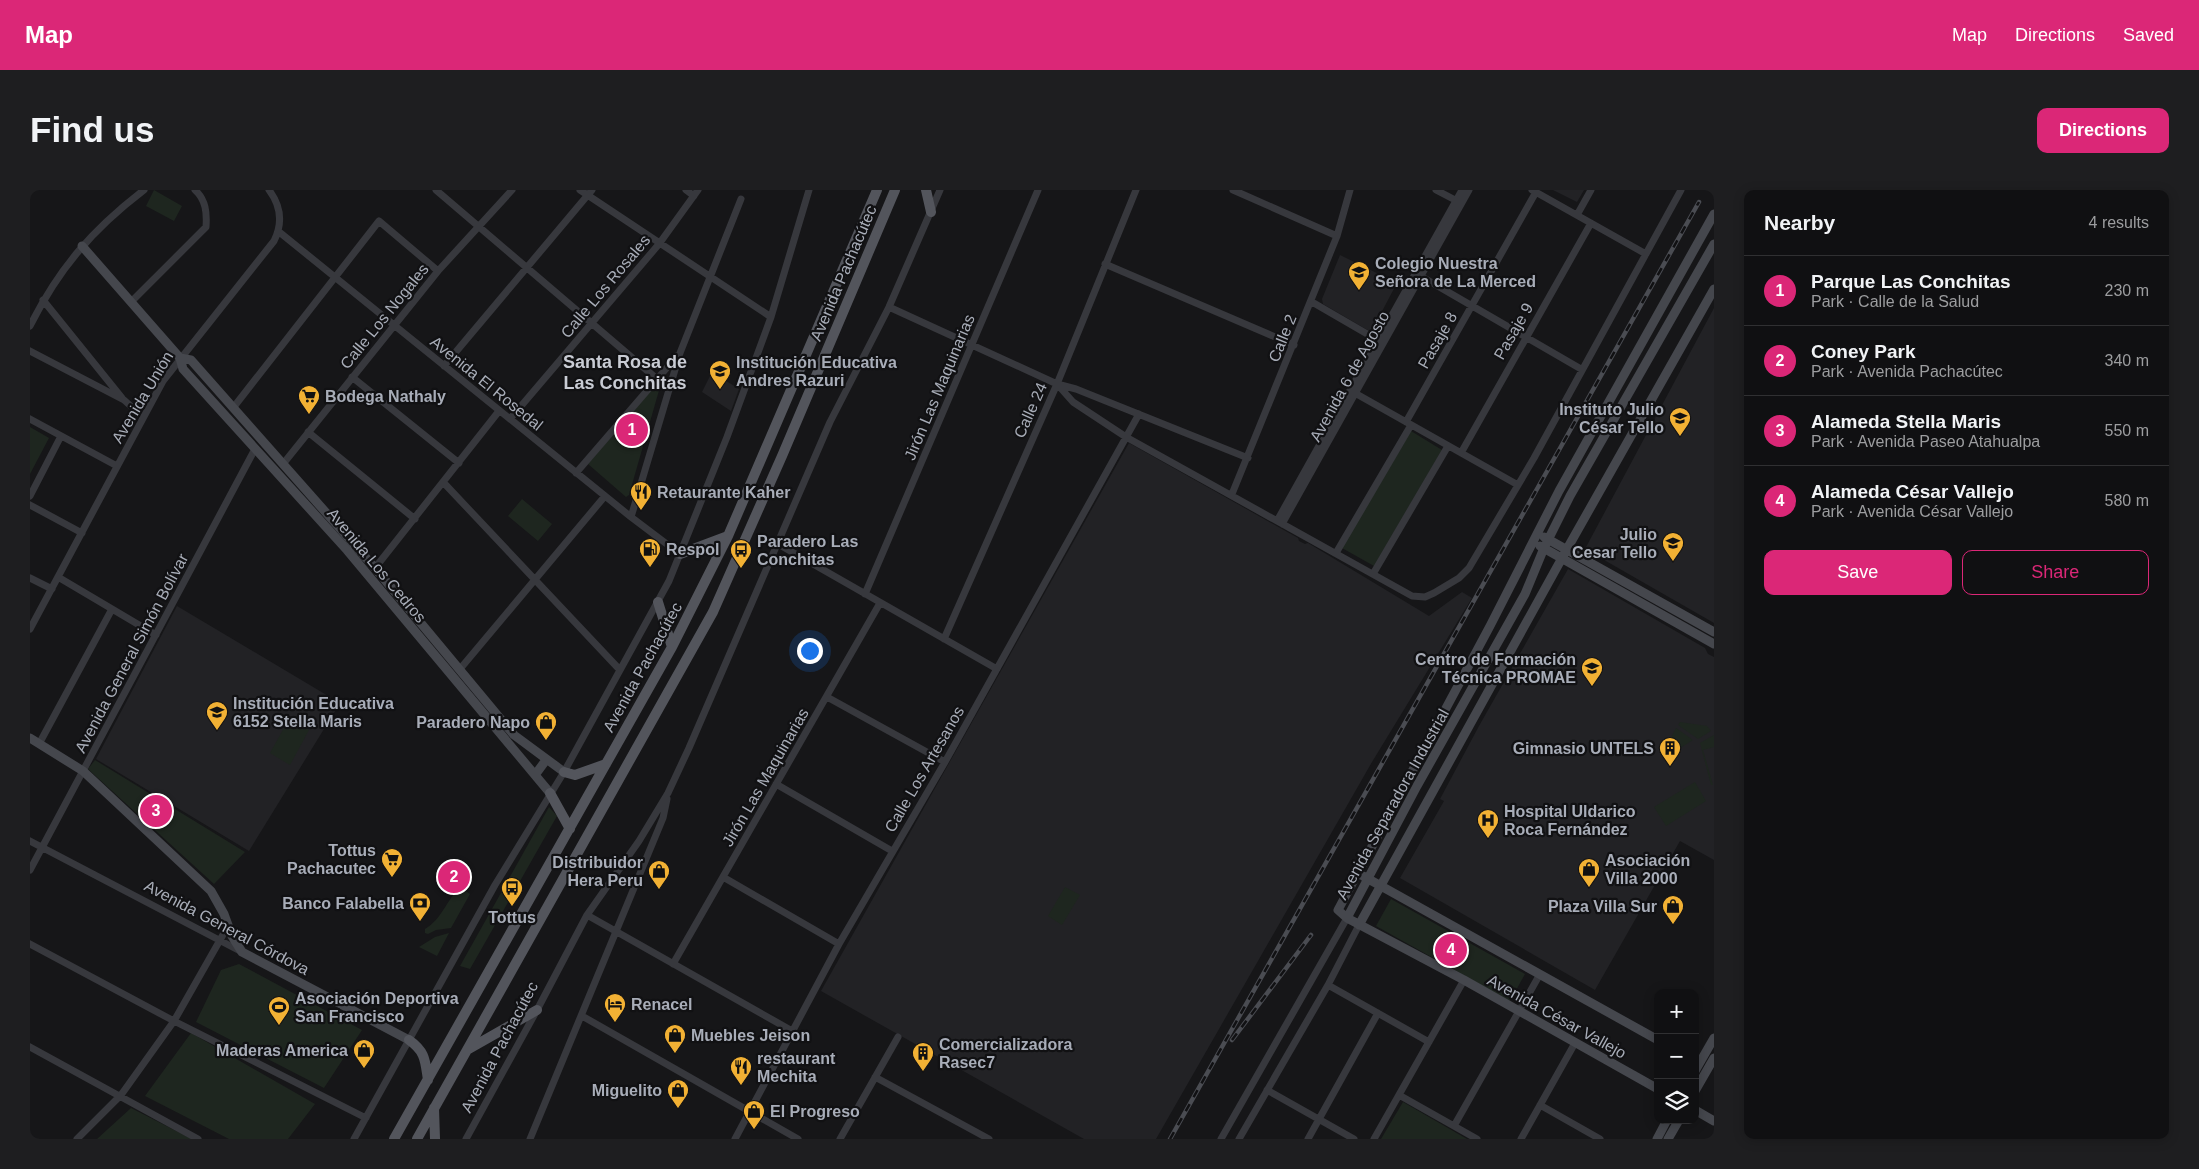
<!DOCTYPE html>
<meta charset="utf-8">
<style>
:root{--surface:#101012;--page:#1e1e20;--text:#f1f3f6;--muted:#9c9d9f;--line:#303032;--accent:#db2777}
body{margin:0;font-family:Arial,sans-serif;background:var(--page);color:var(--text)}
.controls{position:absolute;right:15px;bottom:15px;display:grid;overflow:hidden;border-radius:10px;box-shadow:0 2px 12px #0003}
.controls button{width:45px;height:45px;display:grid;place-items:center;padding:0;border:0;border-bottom:1px solid var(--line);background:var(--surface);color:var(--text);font:25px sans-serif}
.you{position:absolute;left:779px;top:460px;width:18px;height:18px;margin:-12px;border:4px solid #fff;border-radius:50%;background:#1a73e8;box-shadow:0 0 0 8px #1a73e833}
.badge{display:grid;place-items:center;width:32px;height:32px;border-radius:50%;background:var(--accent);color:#fff;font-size:16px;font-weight:700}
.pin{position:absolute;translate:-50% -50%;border:2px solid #fff;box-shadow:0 1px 5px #0006}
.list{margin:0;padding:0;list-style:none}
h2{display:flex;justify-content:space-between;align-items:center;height:65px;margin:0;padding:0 20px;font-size:21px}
h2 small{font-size:16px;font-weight:400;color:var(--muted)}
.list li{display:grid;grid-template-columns:32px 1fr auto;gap:15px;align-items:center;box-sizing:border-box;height:70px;padding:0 20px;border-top:1px solid var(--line)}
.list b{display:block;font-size:19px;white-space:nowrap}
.list p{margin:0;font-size:16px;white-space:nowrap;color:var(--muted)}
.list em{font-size:16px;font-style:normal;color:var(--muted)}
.actions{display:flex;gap:10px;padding:15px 20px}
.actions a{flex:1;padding:11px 0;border:1px solid var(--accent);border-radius:10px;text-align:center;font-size:18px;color:var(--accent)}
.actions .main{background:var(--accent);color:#fff}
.icon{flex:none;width:28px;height:28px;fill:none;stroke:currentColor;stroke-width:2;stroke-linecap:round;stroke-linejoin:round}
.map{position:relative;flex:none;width:1684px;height:949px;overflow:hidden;border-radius:10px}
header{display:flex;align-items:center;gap:30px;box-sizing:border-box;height:70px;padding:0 25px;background:var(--accent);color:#fff}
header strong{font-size:24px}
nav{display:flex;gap:28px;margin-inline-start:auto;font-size:18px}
.intro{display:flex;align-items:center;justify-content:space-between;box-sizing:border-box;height:120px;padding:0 30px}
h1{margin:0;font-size:35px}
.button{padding:12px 22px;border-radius:10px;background:var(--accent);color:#fff;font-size:18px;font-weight:700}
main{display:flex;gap:30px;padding:0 30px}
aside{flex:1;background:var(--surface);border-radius:10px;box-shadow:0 2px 12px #0003}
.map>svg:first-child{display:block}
.built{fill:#222225}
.green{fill:#1e261f}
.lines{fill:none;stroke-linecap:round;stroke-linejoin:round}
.street{stroke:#37383d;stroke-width:7}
.secondary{stroke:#45474d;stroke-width:9}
.primary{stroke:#53555c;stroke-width:10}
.rail-casing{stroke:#4a4c52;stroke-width:4.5}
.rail{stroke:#111113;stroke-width:2.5;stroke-dasharray:8;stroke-linecap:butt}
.labels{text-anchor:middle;stroke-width:4.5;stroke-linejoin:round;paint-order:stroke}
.poi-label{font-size:16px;font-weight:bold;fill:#a8adb8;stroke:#111113;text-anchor:start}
.street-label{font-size:16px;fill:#a8adb8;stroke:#111113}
.neighbourhood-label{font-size:18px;font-weight:bold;fill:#c9ccd4;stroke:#111113}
</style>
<header>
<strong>Map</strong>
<nav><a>Map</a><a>Directions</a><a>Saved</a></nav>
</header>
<div class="intro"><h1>Find us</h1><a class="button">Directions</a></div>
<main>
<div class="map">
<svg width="1684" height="949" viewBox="0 0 1684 949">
<rect width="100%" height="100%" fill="#161618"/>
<!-- built -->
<path class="built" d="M 1523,0 L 1554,0 L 1547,12 Z
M 1310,65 L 1367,93 L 1341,142 L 1293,114 L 1292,109 Z
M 1684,118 L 1684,433 L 1555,359 Z
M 682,182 L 709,199 L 701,221 L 672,202 Z
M 1099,253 L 1268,348 L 1269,351 L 1275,354 L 1278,353 L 1399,426 L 1432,402 L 1442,408 L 1342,572 L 1126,949 L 1054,949 L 791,801 Z
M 1538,379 L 1675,458 L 1678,464 L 1684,467 L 1684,670 L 1650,651 L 1565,800 L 1370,688 L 1414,611 L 1410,609 L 1449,536 Z
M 147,416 L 310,513 L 219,661 L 66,569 Z"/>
<!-- green -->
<path class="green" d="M 124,0 L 152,16 L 144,31 L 116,16 Z
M 626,194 L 630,197 L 599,305 L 596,307 L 558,274 Z
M 0,237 L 19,248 L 0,284 Z
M 1381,241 L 1412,260 L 1344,376 L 1312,358 Z
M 492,309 L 522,334 L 508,351 L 478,326 Z
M 259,529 L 279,540 L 260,575 L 240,563 Z
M 1650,532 L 1677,536 L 1681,541 L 1668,549 L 1648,535 Z
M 1646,538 L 1663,550 L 1647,560 L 1642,557 L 1633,562 Z
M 1684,545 L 1684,557 L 1673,560 L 1683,595 L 1681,595 L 1670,553 Z
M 65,570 L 215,662 L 184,694 L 58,579 Z
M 1665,592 L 1676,611 L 1636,636 L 1624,617 Z
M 519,617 L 527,626 L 440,779 L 430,776 Z
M 430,697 L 440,704 L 421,738 L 406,740 L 398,744 L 395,743 L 395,739 C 412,729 416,711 430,697 Z
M 1035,697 L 1050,705 L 1032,735 L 1018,726 Z
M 1361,709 L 1495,784 L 1480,811 L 1346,736 Z
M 419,743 L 407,766 L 389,757 L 405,747 Z
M 209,774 L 332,840 L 294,898 L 166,832 L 191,780 Z
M 161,843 L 285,914 L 258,949 L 199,949 L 115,906 Z
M 1373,912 L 1437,949 L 1351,949 Z
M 101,918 L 162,949 L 67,949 Z"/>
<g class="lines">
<!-- street -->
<path class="street" d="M 406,0 L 627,189
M 550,0 L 741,127
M 656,0 L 664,6
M 1203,0 L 1307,46
M 1406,0 L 1429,12
M 1502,0 L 1616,64
M 1547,25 L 1561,0
M 248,41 L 601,327 L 650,364
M 1075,74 L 1264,155
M 1387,84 L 1551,179
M 13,110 L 92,208
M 101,112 L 176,37 C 177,23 176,10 165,0
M 1282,112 L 1351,152
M 859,117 L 1027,194 L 1046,199 L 1218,268
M 0,136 C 29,78 63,39 114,0
M 0,161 L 94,210 L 113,227
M 414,176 L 562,0
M 322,187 L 429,273
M 1027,194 L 1043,212 L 1096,247 L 1382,406 L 1395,407 L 1404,403 L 1429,388 L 1439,378 L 1504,268 L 1651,0
M 1323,202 L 1488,295
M 203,218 L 349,31 L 408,81
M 0,229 L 87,276
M 480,229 L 629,54 L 668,0
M 1376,232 L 1506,2
M 278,242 L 385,329
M 1431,263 L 1561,33
M 253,274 L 408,81 L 482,0
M 546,283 L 647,166
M 413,292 L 590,480
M 1202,304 L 1307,46 L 1320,0
M 0,306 L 31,246
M 0,315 L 52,343
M 601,327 L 650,163 L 711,9
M 1247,331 L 1432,0
M 1252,334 L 1439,0
M 748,354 L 967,479
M 1306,363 L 1381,235
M 345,378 L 469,221
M 1343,384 L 1418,256
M 28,387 L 126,445
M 0,388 L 22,399
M 835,404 L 1008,0
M 0,439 L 133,191 L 244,51 C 253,33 251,16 239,0
M 914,449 L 1027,194 L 1106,0
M 430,479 L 575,306
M 797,507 L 915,572
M 9,554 L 82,419
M 746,594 L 862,661
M 0,651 L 212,762
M 0,680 L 225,259
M 693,687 L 809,754
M 557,725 L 764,842
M 0,754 L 144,831 L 336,928
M 643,774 L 850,413
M 1298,795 L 1399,852
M 552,826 L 768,949
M 0,857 L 168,949
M 845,887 L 959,949
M 1237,900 L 1324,949
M 1369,905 L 1447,949
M 1510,915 L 1570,949
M 1424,936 L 1510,784
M 47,949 L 91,905 L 144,831 L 198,736
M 324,949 L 465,695 L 534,582 L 639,391 L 697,247 L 741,127 L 779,0
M 436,949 L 507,820 L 557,725 L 609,651 L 638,603 L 659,558 L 800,232 L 859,117 L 910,0
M 500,949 L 633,628 L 637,609
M 705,949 L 809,754 L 915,572 L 1109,224
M 810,949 L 868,847
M 1191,949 L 1317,728
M 1209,949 L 1298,795 L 1329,735
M 1278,949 L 1348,823
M 1344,949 L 1434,790
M 1491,949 L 1545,853"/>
<!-- secondary -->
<path class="secondary" d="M 52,56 L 150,168
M 1514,347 L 1684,442
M 1510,356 L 1684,454
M 0,548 L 53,581 L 181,701 L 194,724 L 202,746 L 212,762 L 379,850
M 505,585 L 516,570
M 520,603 L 317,360 L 153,179 L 150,168 L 161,170 L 345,378 L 484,545 L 534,582
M 1333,686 L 1628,850
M 1317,728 L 1387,596 L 1495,404 L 1514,358 L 1540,306 L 1684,54
M 1329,735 L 1537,359 L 1684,99
M 1665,881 L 1684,848
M 1628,899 L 1434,790 L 1317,728 L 1308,720 L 1460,436 L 1529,301 L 1684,24
M 1665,901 L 1684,868
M 1665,920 L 1684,931
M 1627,949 L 1637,930
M 1638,949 L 1649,930"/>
<!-- primary -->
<path class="primary" d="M 896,0 L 901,22
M 650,364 L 698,346
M 628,412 L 642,457
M 534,582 L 545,585 L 576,574
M 520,603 L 540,639
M 379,850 C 396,862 395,871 398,890
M 437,860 L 507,820
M 404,918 L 405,949
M 364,949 L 642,457 L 698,346 L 847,0
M 387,949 L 683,422 L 752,266 L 865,0"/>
<!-- rail casing -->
<g class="rail-casing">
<path id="rail" d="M 1202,850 L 1281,745
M 1140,949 L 1669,12"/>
</g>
<!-- rail -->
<use href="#rail" class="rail"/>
</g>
<!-- icons -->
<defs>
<g id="school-pin" transform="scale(1.125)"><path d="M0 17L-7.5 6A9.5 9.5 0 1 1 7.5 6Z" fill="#f2b134" stroke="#111113"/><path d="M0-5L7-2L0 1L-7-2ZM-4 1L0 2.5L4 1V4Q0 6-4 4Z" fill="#111"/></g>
<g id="supermarket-pin" transform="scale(1.125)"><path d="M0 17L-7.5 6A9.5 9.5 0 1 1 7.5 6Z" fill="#f2b134" stroke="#111113"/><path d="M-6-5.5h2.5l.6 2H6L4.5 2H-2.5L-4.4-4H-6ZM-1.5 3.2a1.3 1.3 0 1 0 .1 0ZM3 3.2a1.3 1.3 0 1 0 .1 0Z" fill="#111"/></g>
<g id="university-pin" transform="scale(1.125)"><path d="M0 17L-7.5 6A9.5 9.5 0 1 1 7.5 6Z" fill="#f2b134" stroke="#111113"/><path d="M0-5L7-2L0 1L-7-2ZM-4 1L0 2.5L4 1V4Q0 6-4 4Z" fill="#111"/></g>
<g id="restaurant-pin" transform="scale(1.125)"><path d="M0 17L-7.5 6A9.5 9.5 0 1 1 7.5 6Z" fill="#f2b134" stroke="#111113"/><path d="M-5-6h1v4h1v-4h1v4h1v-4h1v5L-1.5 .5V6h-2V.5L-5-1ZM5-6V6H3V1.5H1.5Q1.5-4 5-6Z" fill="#111"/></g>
<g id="fuel-pin" transform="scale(1.125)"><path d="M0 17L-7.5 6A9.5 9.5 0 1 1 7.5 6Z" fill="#f2b134" stroke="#111113"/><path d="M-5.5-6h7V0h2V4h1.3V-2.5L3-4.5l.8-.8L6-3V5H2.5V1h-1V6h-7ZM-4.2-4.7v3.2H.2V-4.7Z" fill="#111"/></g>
<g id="bus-pin" transform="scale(1.125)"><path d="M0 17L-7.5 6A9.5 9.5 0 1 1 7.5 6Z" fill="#f2b134" stroke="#111113"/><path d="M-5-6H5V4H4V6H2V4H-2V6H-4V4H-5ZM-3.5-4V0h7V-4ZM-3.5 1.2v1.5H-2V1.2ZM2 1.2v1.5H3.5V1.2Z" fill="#111"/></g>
<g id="shop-pin" transform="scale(1.125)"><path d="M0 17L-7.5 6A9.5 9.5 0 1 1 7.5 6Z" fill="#f2b134" stroke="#111113"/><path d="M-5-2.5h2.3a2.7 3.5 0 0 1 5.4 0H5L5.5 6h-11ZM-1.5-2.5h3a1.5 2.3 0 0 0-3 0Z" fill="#111"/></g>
<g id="building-pin" transform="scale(1.125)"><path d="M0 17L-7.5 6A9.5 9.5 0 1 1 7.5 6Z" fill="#f2b134" stroke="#111113"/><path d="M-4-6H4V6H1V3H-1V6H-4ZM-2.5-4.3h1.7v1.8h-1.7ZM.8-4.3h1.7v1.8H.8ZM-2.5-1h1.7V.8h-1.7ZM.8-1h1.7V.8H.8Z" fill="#111"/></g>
<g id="hospital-pin" transform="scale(1.125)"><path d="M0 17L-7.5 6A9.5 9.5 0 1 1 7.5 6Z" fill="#f2b134" stroke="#111113"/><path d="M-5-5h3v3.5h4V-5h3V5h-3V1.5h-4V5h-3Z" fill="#111"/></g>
<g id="bank-pin" transform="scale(1.125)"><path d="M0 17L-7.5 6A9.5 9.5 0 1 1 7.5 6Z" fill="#f2b134" stroke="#111113"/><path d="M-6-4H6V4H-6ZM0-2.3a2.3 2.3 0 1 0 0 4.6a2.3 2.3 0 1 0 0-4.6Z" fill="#111"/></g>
<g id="hotel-pin" transform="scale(1.125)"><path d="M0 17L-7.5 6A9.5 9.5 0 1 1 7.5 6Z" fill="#f2b134" stroke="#111113"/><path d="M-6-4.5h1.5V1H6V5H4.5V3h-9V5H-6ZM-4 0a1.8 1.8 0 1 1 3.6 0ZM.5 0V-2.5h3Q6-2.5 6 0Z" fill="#111"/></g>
<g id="stadium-pin" transform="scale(1.125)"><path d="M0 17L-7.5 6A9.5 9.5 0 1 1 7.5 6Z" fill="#f2b134" stroke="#111113"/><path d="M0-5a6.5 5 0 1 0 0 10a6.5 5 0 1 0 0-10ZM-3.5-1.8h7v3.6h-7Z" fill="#111"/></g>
</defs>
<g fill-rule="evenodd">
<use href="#school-pin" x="1329" y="82"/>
<use href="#school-pin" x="690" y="181"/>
<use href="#supermarket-pin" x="279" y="206"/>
<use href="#university-pin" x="1650" y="228"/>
<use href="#restaurant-pin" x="611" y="302"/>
<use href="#school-pin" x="1643" y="353"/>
<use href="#fuel-pin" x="620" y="359"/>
<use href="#bus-pin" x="711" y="360"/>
<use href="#university-pin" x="1562" y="478"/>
<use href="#school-pin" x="187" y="522"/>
<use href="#shop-pin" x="516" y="532"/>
<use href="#building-pin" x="1640" y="558"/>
<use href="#hospital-pin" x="1458" y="630"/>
<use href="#supermarket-pin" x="362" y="669"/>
<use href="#shop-pin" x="1559" y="679"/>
<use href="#shop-pin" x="629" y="681"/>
<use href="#bus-pin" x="482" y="698"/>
<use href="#bank-pin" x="390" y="713"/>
<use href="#shop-pin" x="1643" y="716"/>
<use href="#hotel-pin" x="585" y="814"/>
<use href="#stadium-pin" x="249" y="817"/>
<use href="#shop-pin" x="645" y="845"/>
<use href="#shop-pin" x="334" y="860"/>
<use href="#building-pin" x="893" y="863"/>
<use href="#restaurant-pin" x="711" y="877"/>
<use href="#shop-pin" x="648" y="900"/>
<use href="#shop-pin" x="724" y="921"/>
</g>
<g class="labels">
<!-- poi labels -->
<g class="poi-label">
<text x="1345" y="79">Colegio Nuestra<tspan x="1345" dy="18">Señora de La Merced</tspan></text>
<text x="706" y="178">Institución Educativa<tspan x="706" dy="18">Andres Razuri</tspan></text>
<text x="295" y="212">Bodega Nathaly</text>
<text x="1634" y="225" text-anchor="end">Instituto Julio<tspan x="1634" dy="18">César Tello</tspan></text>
<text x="627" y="308">Retaurante Kaher</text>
<text x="1627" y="350" text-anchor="end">Julio<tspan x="1627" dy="18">Cesar Tello</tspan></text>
<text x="727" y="357">Paradero Las<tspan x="727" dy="18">Conchitas</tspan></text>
<text x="636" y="365">Respol</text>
<text x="1546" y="475" text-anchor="end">Centro de Formación<tspan x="1546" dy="18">Técnica PROMAE</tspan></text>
<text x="203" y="519">Institución Educativa<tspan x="203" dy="18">6152 Stella Maris</tspan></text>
<text x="500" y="538" text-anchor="end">Paradero Napo</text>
<text x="1624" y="564" text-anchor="end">Gimnasio UNTELS</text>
<text x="1474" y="627">Hospital Uldarico<tspan x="1474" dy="18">Roca Fernández</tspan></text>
<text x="346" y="666" text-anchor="end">Tottus<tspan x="346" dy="18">Pachacutec</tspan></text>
<text x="1575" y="676">Asociación<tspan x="1575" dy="18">Villa 2000</tspan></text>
<text x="613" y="678" text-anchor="end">Distribuidor<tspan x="613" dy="18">Hera Peru</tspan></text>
<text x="374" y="719" text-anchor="end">Banco Falabella</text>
<text x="1627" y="722" text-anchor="end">Plaza Villa Sur</text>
<text x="482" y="733" text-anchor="middle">Tottus</text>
<text x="265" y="814">Asociación Deportiva<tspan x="265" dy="18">San Francisco</tspan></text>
<text x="601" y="820">Renacel</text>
<text x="661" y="851">Muebles Jeison</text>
<text x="909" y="860">Comercializadora<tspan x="909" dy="18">Rasec7</tspan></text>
<text x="318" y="866" text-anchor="end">Maderas America</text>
<text x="727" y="874">restaurant<tspan x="727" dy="18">Mechita</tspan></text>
<text x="632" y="906" text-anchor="end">Miguelito</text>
<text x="740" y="927">El Progreso</text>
</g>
<!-- street labels -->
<g class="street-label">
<text transform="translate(813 83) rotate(-67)" y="6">Avenida Pachacútec</text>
<text transform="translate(575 96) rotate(-50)" y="6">Calle Los Rosales</text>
<text transform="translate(354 126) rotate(-51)" y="6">Calle Los Nogales</text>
<text transform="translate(1483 141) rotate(-60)" y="6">Pasaje 9</text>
<text transform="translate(1252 148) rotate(-68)" y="6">Calle 2</text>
<text transform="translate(1407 150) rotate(-60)" y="6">Pasaje 8</text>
<text transform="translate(1319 186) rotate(-61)" y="6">Avenida 6 de Agosto</text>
<text transform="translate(457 193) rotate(39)" y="6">Avenida El Rosedal</text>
<text transform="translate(909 197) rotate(-67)" y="6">Jirón Las Maquinarias</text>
<text transform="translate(112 207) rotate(-59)" y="6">Avenida Unión</text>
<text transform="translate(1000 220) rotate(-66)" y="6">Calle 24</text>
<text transform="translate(347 375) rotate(50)" y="6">Avenida Los Cedros</text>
<text transform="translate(101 463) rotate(-62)" y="6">Avenida General Simón Bolívar</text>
<text transform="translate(612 477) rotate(-61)" y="6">Avenida Pachacútec</text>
<text transform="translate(894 579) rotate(-60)" y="6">Calle Los Artesanos</text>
<text transform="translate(735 587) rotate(-60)" y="6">Jirón Las Maquinarias</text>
<text transform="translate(1362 614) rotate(-61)" y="6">Avenida Separadora Industrial</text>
<text transform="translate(197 737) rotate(28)" y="6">Avenida General Córdova</text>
<text transform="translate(1527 826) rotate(29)" y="6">Avenida César Vallejo</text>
<text transform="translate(469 857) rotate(-62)" y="6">Avenida Pachacútec</text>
</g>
<!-- neighbourhood labels -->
<g class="neighbourhood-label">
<text x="595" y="178">Santa Rosa de<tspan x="595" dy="21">Las Conchitas</tspan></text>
</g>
</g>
</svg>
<div class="controls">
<button>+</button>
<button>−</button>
<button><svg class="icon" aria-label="layers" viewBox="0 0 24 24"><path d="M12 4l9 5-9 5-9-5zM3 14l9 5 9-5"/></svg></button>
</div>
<div class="you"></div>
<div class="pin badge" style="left:602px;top:240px">1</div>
<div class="pin badge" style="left:424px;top:687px">2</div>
<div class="pin badge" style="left:126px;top:621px">3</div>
<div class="pin badge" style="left:1421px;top:760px">4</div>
</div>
<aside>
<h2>Nearby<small>4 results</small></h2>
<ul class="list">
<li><span class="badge">1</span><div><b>Parque Las Conchitas</b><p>Park · Calle de la Salud</p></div><em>230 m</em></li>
<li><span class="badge">2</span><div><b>Coney Park</b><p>Park · Avenida Pachacútec</p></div><em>340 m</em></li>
<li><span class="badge">3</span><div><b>Alameda Stella Maris</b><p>Park · Avenida Paseo Atahualpa</p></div><em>550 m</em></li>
<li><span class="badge">4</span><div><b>Alameda César Vallejo</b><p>Park · Avenida César Vallejo</p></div><em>580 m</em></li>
</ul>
<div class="actions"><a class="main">Save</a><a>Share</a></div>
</aside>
</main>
